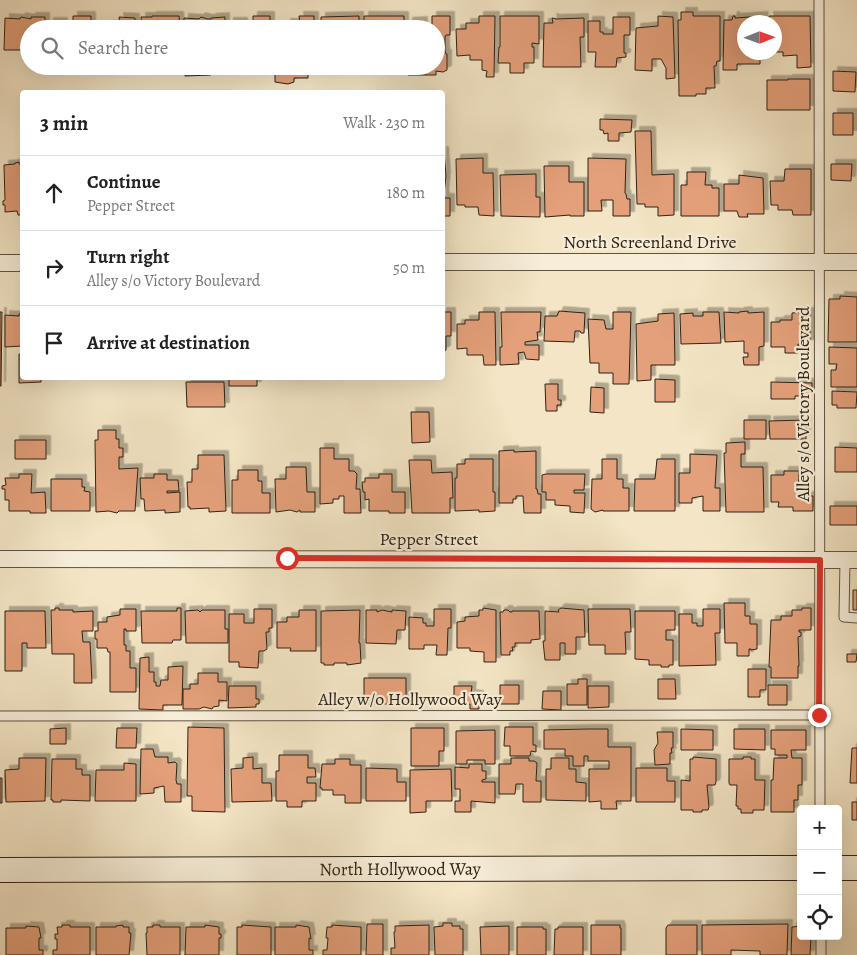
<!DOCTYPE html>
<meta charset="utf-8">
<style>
:root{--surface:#fff;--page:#f6f6f6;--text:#222;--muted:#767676;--line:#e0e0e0}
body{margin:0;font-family:Alegreya,serif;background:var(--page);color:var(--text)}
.controls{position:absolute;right:15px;bottom:15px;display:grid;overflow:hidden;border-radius:5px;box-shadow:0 5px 20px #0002}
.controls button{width:45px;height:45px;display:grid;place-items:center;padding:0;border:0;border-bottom:1px solid var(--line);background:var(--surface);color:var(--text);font:25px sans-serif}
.compass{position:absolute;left:737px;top:15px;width:45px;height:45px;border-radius:50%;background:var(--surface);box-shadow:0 5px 20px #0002;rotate:89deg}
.stop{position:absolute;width:15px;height:15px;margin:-11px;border:4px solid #d93025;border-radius:50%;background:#fff}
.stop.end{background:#d93025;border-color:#fff;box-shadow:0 1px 5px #0008}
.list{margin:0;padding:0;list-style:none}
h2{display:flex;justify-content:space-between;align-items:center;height:65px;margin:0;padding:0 20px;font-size:21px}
h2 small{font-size:16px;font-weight:400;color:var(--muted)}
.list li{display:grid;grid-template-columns:32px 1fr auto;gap:15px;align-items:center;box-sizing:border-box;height:75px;padding:0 20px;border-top:1px solid var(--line)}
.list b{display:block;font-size:19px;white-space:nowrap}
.list p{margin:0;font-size:16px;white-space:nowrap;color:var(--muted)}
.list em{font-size:16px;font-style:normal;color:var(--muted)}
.icon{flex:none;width:28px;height:28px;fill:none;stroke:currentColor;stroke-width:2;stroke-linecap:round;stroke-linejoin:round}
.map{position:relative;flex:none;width:857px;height:955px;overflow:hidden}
.search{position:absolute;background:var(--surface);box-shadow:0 5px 20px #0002;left:20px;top:20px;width:425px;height:55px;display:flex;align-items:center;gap:12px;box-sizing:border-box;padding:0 18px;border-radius:28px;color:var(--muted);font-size:19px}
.panel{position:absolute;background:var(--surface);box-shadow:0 5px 20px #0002;left:20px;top:90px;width:425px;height:290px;border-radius:5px}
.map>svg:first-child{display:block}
.building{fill:#e4a07a;stroke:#2f2213;filter:url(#shadow)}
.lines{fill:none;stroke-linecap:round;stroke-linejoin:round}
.lane-casing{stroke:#605340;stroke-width:11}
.street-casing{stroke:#605340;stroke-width:18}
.secondary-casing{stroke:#2f2213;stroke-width:26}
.lane{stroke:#f7eed9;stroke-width:9}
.street{stroke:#f7eed9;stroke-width:16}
.secondary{stroke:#f7eed9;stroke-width:24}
.route{stroke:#d93025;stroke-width:6}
.labels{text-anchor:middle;stroke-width:4.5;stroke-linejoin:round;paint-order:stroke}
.street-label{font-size:18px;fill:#2f2213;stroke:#f7eed9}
</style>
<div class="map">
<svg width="857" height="955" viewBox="0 0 857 955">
<defs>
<filter id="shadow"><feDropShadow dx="4.5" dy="-4.5" stdDeviation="0" flood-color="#0004"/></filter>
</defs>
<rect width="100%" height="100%" fill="#f3e5c5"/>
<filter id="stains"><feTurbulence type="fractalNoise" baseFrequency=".004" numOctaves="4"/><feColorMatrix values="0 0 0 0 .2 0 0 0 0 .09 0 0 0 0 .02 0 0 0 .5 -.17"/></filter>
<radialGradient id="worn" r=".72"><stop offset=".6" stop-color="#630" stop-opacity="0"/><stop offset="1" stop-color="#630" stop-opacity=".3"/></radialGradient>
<!-- building -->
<path class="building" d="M 681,12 L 693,12 L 693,16 L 720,16 L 720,61 L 717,61 L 716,66 L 714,66 L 715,88 L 706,88 L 706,94 L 696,94 L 696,96 L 679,96 L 678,20 L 681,20 Z
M 73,16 L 91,16 L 91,29 L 73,29 Z
M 152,16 L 179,16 L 180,29 L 142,29 L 141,17 L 152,17 Z
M 253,16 L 270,16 L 270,29 L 253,29 Z
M 299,16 L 314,16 L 314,29 L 287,29 L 286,23 L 300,23 Z
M 359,16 L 359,29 L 321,29 L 321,17 Z
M 364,16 L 404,16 L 404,29 L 364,29 Z
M 432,16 L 450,16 L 450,35 L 446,35 L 445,37 L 445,51 L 446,54 L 447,54 L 447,70 L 443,72 L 436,71 L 436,75 L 408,75 L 408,66 L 436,66 L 436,29 L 432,29 Z
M 479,16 L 495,16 L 494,77 L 486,77 L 487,71 L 482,70 L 482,60 L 470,60 L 470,55 L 457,56 L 456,29 L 466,29 L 466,23 L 479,23 Z
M 500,16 L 539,16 L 539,44 L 532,43 L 532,47 L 534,47 L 534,63 L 524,63 L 524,73 L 510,73 L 510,63 L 498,63 L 499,47 L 500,47 Z
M 658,16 L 673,17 L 675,78 L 666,79 L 666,68 L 661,59 L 652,59 L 652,71 L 635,70 L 636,28 L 658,26 Z
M 733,16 L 735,16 L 735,18 L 764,16 L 763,22 L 744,22 L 744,52 L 760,52 L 760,64 L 737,64 L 737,70 L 723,70 L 724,20 L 732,20 Z
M 769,16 L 810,16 L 811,67 L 797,68 L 797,55 L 783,56 L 783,52 L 774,52 L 774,22 L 770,22 Z
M 21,17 L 31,19 L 31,17 L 45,17 L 45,29 L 29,29 L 29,50 L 4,50 L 5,18 L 20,19 Z
M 119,17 L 135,18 L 135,29 L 107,29 L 107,25 L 120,25 Z
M 201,17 L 208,19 L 211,19 L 211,18 L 225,17 L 225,29 L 184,29 L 184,18 L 199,19 Z
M 613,17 L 630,17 L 630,35 L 624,35 L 624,53 L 626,53 L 626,57 L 617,58 L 616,67 L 595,67 L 596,52 L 588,52 L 588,21 L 600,21 L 600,32 L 603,32 L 603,34 L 613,34 Z
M 552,18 L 556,19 L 584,18 L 584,37 L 580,37 L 581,67 L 543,67 L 544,23 L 553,23 Z
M 423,21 L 423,29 L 408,29 L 408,22 Z
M 49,22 L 63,22 L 62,29 L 49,29 Z
M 229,22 L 243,22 L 243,29 L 229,29 Z
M 152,66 L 165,66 L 166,72 L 152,72 Z
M 185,66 L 211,66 L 211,75 L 185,76 Z
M 237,66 L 255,66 L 255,69 L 237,69 Z
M 275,66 L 308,66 L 308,78 L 294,78 L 294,82 L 288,84 L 275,82 Z
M 833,71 L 856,72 L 855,92 L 833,91 Z
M 788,79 L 810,79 L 810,110 L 767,110 L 767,80 L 788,80 Z
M 833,113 L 853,113 L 853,135 L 833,135 Z
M 600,119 L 632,120 L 631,132 L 619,133 L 619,141 L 608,141 L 608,133 L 604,134 L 603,130 L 600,130 Z
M 635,131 L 651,131 L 652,175 L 674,174 L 674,215 L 658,216 L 658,207 L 645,207 L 645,204 L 637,204 Z
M 442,151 L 444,151 L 446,176 L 444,194 L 445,198 L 450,198 L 450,216 L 442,216 Z
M 483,158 L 483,173 L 493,173 L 494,216 L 479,215 L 478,207 L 465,207 L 465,205 L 457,205 L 456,159 Z
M 588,158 L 626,159 L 625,193 L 626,194 L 627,199 L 630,199 L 630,216 L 613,216 L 613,200 L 601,200 L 602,211 L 588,211 Z
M 19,162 L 19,164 L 21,164 L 22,170 L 22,215 L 18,215 L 17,211 L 5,212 L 5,205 L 3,205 L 3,201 L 5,200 L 4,165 L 15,164 L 15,163 Z
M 831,164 L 852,164 L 851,181 L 831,180 Z
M 544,166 L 569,166 L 569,182 L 584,182 L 584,216 L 570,216 L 570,215 L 545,217 Z
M 785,169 L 811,169 L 811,215 L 793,215 L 792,210 L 778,210 L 778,205 L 771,205 L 770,181 L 784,181 Z
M 687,172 L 706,172 L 705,185 L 712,185 L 712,188 L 719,188 L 719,216 L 681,216 L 681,185 L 687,185 Z
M 536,174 L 536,197 L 540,197 L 540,217 L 501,216 L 500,175 Z
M 739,175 L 763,178 L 764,214 L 747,214 L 748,217 L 739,217 L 737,211 L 724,211 L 724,184 L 739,184 Z
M 840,296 L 857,297 L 857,342 L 828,342 L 829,299 L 840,299 Z
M 559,311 L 585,313 L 584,333 L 581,333 L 580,331 L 575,331 L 574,342 L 544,341 L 545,316 L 557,316 Z
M 748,311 L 748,313 L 764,312 L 764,346 L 759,347 L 759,365 L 744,365 L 743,357 L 748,357 L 748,353 L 744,353 L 744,341 L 725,342 L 724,312 L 739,313 L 739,312 Z
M 0,312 L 2,312 L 1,386 L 0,386 Z
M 442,312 L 451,312 L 451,336 L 446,336 L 446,350 L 442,352 Z
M 479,312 L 495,312 L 496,365 L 484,365 L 483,355 L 467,355 L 467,348 L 457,349 L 457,324 L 465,324 L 465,320 L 479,320 Z
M 501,312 L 541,312 L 540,332 L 537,332 L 538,340 L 525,342 L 525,345 L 539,345 L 539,360 L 526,359 L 524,352 L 518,353 L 519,364 L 500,365 L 500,347 L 502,347 Z
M 613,312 L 631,312 L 629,384 L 613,384 L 613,373 L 599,373 L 599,363 L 590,363 L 588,319 L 604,320 L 606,329 L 613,329 Z
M 703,312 L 719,312 L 721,343 L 681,344 L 680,314 L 693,313 L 693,316 L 703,316 Z
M 803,312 L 810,312 L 810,344 L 798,344 L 798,353 L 785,353 L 785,347 L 771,347 L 771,322 L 780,322 L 780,320 L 792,320 L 792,313 Z
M 674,313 L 675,365 L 651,365 L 651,380 L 637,381 L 636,324 L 658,321 L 658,314 Z
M 19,314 L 22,314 L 22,346 L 5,347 L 5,315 L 19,316 Z
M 829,347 L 857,348 L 857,387 L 831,387 L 831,370 L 836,370 L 837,364 L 829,364 Z
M 19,354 L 22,354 L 22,378 L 41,378 L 41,382 L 19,383 Z
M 229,378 L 257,378 L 257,386 L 229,386 Z
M 655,379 L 675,380 L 675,402 L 655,402 Z
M 186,382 L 224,382 L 225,407 L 187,407 Z
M 771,382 L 812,383 L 812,392 L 809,396 L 795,396 L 795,399 L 771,399 Z
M 545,384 L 558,384 L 558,400 L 561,400 L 561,405 L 557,405 L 557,411 L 546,411 Z
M 591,387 L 604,388 L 604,413 L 590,412 Z
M 832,391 L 857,392 L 856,408 L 837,408 L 837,405 L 832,405 Z
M 411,412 L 429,412 L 430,442 L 412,443 Z
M 744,420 L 766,420 L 766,439 L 744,439 Z
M 806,420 L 806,439 L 770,439 L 769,421 Z
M 98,430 L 116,430 L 116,439 L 119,439 L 119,448 L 123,448 L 123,457 L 119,457 L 119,469 L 138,468 L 135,511 L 119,511 L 117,513 L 109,511 L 96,512 L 95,440 L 98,440 Z
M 15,440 L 46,440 L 46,459 L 15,459 Z
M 745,442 L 745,454 L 741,454 L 741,467 L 763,467 L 764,512 L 726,512 L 724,453 L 726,453 L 726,443 Z
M 835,447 L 857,448 L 857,472 L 835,472 Z
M 320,448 L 334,448 L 334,459 L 349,459 L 349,471 L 354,471 L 357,474 L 356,489 L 360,489 L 361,513 L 344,513 L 344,496 L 339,496 L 339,499 L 333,499 L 333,503 L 320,504 Z
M 514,450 L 514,452 L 536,451 L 536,489 L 537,489 L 538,494 L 541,494 L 541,513 L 524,513 L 523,496 L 516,496 L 516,499 L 513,499 L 513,503 L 499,503 L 499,451 Z
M 690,454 L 717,455 L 715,488 L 720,488 L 720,511 L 703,511 L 703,496 L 692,498 L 692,503 L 679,503 L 679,473 L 690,473 Z
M 198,455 L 224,455 L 226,511 L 209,512 L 209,508 L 190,509 L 190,507 L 188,507 L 187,482 L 192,482 L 192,469 L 198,469 Z
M 465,459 L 493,459 L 493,492 L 495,492 L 495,511 L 479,512 L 479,510 L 455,511 L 455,478 L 457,478 L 457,464 L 465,464 Z
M 602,459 L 617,459 L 617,479 L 623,479 L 623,488 L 629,488 L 629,511 L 603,511 L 603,510 L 595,512 L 591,509 L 592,479 L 602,479 Z
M 657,459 L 675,459 L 675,511 L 634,511 L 635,479 L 655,479 Z
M 409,460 L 431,460 L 432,473 L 452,472 L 453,498 L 450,498 L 450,513 L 412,513 Z
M 286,467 L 306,467 L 307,492 L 315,492 L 315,512 L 300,512 L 300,510 L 297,512 L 290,510 L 276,512 L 275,479 L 286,479 Z
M 238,470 L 258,470 L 258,481 L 262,481 L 262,493 L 270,493 L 270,513 L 232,513 L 232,480 L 238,480 Z
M 784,471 L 799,471 L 798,496 L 813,496 L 813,511 L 793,511 L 793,507 L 778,507 L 779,502 L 771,502 L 771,475 L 784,475 Z
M 19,474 L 32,474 L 31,493 L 45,492 L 46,513 L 30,513 L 30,511 L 9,511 L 9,500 L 5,500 L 5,489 L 2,489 L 2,486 L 6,485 L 5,478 L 19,478 Z
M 154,474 L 167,474 L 167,480 L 178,480 L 179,491 L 167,491 L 167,493 L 180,492 L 180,512 L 165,513 L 165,510 L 145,511 L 144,499 L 141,499 L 140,478 L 154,478 Z
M 379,474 L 392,474 L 392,492 L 405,492 L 405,513 L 389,513 L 389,511 L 369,511 L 369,499 L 365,500 L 365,492 L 363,492 L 362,482 L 365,482 L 365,478 L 379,478 Z
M 546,474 L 585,474 L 584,490 L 574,490 L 574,493 L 585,493 L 584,513 L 570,512 L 570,506 L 555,505 L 555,500 L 546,500 L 546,492 L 542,492 L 542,475 Z
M 51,479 L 82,479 L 82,487 L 85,487 L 84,491 L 90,492 L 90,511 L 51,511 Z
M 830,506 L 857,506 L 857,525 L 830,525 Z
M 853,590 L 857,590 L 857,610 L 853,610 Z
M 724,603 L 745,603 L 745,616 L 750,616 L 750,624 L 757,624 L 757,649 L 751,650 L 751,649 L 749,649 L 749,656 L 737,656 L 737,643 L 725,643 Z
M 55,608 L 59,608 L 59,610 L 73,610 L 73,612 L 93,611 L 93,631 L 82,631 L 83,642 L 90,642 L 92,683 L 74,683 L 74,654 L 52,654 L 51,610 L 55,610 Z
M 177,608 L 181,608 L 181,640 L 173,640 L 172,643 L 142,643 L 141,611 L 177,611 Z
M 483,608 L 496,610 L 496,662 L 484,662 L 484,652 L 470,651 L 470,648 L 457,648 L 457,622 L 465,621 L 465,617 L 479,616 L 479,610 L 483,610 Z
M 561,608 L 584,610 L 585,637 L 576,637 L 576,654 L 565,654 L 565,643 L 560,643 L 560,660 L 545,660 L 543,641 L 545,641 L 545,611 L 559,612 L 558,610 Z
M 802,608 L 811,608 L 811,630 L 799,630 L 799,632 L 801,632 L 801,636 L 798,637 L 799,666 L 798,666 L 798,678 L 771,678 L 771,667 L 769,667 L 771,620 L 781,620 L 781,616 L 792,616 L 792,610 L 802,610 Z
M 120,609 L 136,609 L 136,631 L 126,631 L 126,629 L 124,629 L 124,645 L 126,645 L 126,651 L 130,651 L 130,668 L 136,668 L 136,692 L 110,692 L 110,652 L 108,652 L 107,648 L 97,648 L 97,639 L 95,639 L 95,631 L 98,631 L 98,622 L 107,622 L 107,617 L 120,615 Z
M 254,609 L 272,609 L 272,628 L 269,628 L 269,632 L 266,632 L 267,649 L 264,651 L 259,651 L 258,668 L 239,667 L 239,662 L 229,662 L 229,614 L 244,614 L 244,623 L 254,623 Z
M 434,609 L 451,609 L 451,628 L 448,628 L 447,655 L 436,655 L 437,645 L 424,645 L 424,649 L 409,649 L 409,617 L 423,618 L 423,623 L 426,623 L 426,626 L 434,626 Z
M 588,609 L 630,609 L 631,632 L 625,632 L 626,654 L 605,654 L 605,645 L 589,645 Z
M 703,609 L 720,609 L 720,633 L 715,633 L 716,665 L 679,666 L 679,614 L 692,614 L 692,623 L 697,623 L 697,626 L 703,626 Z
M 198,610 L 200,612 L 202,610 L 225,610 L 225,629 L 228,629 L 228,643 L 186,643 L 185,611 Z
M 299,610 L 316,610 L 316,651 L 290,651 L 291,648 L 277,648 L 277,622 L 287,622 L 287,617 L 299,617 Z
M 360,610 L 359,643 L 360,643 L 361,663 L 347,665 L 347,663 L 334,663 L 334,665 L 324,665 L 324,663 L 321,663 L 321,611 Z
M 366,610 L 377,610 L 377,612 L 382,610 L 392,612 L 392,610 L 406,611 L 405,630 L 397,630 L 396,644 L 366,643 Z
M 504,610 L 508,610 L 510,612 L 512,612 L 512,611 L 539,611 L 540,639 L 531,640 L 531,643 L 515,643 L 515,647 L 512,647 L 513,651 L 510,651 L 510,655 L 501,655 L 500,612 L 503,612 Z
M 5,611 L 45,611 L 46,648 L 27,648 L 27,643 L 22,643 L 22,671 L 5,671 Z
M 635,611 L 675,611 L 675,630 L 666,630 L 666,640 L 673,640 L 673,665 L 669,665 L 669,667 L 661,667 L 661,665 L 649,665 L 649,660 L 635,659 Z
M 847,654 L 857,654 L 856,662 L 847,662 Z
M 149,657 L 149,672 L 154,672 L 154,682 L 156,682 L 156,686 L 160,686 L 161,680 L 168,680 L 168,667 L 183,666 L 182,705 L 163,705 L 163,710 L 139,709 L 140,658 Z
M 748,669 L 766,669 L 766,690 L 760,690 L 760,697 L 748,697 Z
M 198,673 L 218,673 L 218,682 L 227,682 L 227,701 L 219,700 L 219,706 L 213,707 L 212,709 L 204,707 L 199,709 L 183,709 L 183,689 L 190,689 L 190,684 L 198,684 Z
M 364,678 L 406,678 L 406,704 L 364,704 Z
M 578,679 L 587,679 L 587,705 L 567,705 L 567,684 L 578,684 Z
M 658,679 L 675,679 L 676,699 L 658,699 Z
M 500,685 L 519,685 L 519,704 L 500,704 Z
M 768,685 L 787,685 L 787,705 L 768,705 Z
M 229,686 L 256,686 L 256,699 L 259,699 L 259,704 L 256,704 L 256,707 L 228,708 Z
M 454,686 L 472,686 L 471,694 L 479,695 L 479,709 L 470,709 L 470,704 L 454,704 Z
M 588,686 L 609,686 L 609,707 L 588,708 Z
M 543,691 L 561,691 L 561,710 L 542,709 Z
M 188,727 L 224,728 L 225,812 L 192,811 L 192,796 L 187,796 Z
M 505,727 L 533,727 L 533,745 L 536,745 L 536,752 L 531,751 L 530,756 L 510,756 L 510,746 L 504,746 Z
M 66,728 L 66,744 L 50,744 L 50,729 Z
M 117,728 L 137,728 L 136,748 L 116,748 Z
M 411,728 L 444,728 L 444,751 L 439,751 L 439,766 L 411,766 Z
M 588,729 L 608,729 L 608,747 L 631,747 L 631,801 L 616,801 L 617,809 L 601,809 L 601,801 L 589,802 L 589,769 L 609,769 L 609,761 L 588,761 L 588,756 L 584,756 L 584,766 L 573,766 L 573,756 L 565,756 L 565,749 L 544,749 L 544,730 Z
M 681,729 L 713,730 L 713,750 L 681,750 Z
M 734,729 L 765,729 L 765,750 L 734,749 Z
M 495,730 L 495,764 L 485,764 L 485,760 L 467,760 L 467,764 L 456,764 L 456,731 Z
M 771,730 L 806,730 L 806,750 L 791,750 L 792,758 L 802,758 L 802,785 L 798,785 L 798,800 L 794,800 L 794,812 L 771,812 L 771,780 L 773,780 L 774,758 L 787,758 L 787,755 L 775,755 L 775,749 L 771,749 Z
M 657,732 L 673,732 L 673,748 L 671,748 L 672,753 L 670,753 L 670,764 L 655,765 L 654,750 L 658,743 Z
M 852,748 L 857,748 L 857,783 L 850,783 Z
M 141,749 L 153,749 L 155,757 L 168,757 L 168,763 L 175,762 L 177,764 L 176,780 L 177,784 L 181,784 L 181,802 L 165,802 L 164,786 L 154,788 L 154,793 L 140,794 Z
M 279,755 L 308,755 L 308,768 L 315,768 L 316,777 L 307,777 L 307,783 L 316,783 L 316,801 L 302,801 L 302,807 L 287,807 L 287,801 L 276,801 L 276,771 L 279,771 Z
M 253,757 L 253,769 L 262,768 L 262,783 L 271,783 L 272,801 L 232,802 L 231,769 L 243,768 L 243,758 Z
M 693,757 L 716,759 L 716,782 L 715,785 L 707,785 L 709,807 L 708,810 L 702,810 L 702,812 L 693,812 L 693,810 L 681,810 L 681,780 L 690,781 L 690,759 L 693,759 Z
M 743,757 L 751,757 L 751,759 L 755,759 L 755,780 L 765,780 L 764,810 L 753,810 L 753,813 L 741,813 L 741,809 L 738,809 L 738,806 L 736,806 L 737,785 L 730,785 L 729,783 L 729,759 L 743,759 Z
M 19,758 L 46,758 L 45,801 L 6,802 L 5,770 L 19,769 Z
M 511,758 L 529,758 L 529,761 L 534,761 L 537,763 L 536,781 L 541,781 L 541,802 L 523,802 L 523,784 L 516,784 L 515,794 L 499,794 L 499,764 L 511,764 Z
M 551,758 L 569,758 L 569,769 L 576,769 L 576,782 L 586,783 L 586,801 L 546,800 L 546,769 L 551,769 Z
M 52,759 L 76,759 L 76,769 L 82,769 L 82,775 L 90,775 L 90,801 L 61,800 L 61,802 L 53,802 L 53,800 L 51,800 Z
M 335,759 L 350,759 L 350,765 L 361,765 L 361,803 L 345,803 L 345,795 L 333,795 L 333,790 L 322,790 L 322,788 L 320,788 L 322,764 L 335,764 Z
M 124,763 L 136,764 L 136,801 L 95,801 L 96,770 L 124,770 Z
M 469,764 L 482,764 L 482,771 L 486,771 L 486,779 L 482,780 L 482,782 L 495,782 L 495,803 L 471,801 L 471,812 L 455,812 L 455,801 L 460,801 L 460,789 L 455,789 L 455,767 L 469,768 Z
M 366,768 L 397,769 L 397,782 L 406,782 L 406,801 L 366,801 Z
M 636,768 L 667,768 L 667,781 L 675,781 L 675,802 L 636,802 Z
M 451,769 L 452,801 L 426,801 L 426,812 L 410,813 L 410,770 Z
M 0,778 L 2,778 L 2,803 L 0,803 Z
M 852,802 L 857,802 L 857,820 L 852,820 Z
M 443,923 L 452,923 L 452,926 L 460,926 L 460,929 L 463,929 L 463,955 L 435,955 L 434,927 L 443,926 Z
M 367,924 L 383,924 L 383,955 L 366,955 Z
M 788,924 L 787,955 L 760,955 L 760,951 L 731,950 L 731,955 L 702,955 L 702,925 Z
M 62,925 L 70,925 L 70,927 L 90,927 L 90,955 L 53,955 L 53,950 L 57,950 L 57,939 L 55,939 L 55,934 L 58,934 L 57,927 L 62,927 Z
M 123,925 L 123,927 L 129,927 L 129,933 L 131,933 L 129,955 L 96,955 L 96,927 L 116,927 L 116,926 Z
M 153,925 L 160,925 L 160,927 L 180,927 L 180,955 L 147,955 L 146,933 L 147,933 L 147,927 L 153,927 Z
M 205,925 L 219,927 L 219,934 L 221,934 L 221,938 L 219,938 L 219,955 L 185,955 L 186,927 L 205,927 Z
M 242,925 L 271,927 L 271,955 L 237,955 L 237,927 L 242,927 Z
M 296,925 L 309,927 L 311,939 L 309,938 L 309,950 L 313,950 L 313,955 L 275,955 L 275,927 L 296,927 Z
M 332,925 L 361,927 L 361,955 L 323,955 L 323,950 L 327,950 L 328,938 L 326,938 L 327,927 L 332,927 Z
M 429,925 L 429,955 L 391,955 L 391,948 L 395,948 L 394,932 L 395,932 L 395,926 Z
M 591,925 L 620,925 L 620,928 L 621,928 L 621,955 L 591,955 Z
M 668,925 L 697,925 L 697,955 L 666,955 L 666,928 Z
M 26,926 L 39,927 L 41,938 L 39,938 L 39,950 L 43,950 L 43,955 L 6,955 L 6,928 L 26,928 Z
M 509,926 L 509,955 L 481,955 L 480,927 Z
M 801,926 L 801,936 L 811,936 L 810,955 L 791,955 L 792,927 Z
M 517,927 L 543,927 L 543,929 L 546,929 L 546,955 L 517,955 Z
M 558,927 L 583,927 L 583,955 L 554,955 L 555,929 L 558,929 Z"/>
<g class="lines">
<!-- lane casing -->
<g class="lane-casing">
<path id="lane" d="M 819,0 L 820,809
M 845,560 L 844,617 L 857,618
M 0,716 L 819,715
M 821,936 L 821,955"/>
</g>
<!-- street casing -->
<g class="street-casing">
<path id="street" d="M 442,262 L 857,262
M 0,263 L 22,263
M 0,559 L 857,560"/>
</g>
<!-- secondary casing -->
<g class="secondary-casing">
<g id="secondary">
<path d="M 838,868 L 857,868"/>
<path id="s1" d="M 0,870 L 801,868"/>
</g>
</g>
<!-- lane -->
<use href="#lane" class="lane"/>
<!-- street -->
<use href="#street" class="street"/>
<!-- secondary -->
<use href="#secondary" class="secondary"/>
</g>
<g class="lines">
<!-- route -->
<path class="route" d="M 287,558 L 820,560 L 819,715"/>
</g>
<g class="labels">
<!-- street labels -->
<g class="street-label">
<text x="650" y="248">North Screenland Drive</text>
<text transform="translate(803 404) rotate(-90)" y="6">Alley s/o Victory Boulevard</text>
<text x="429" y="545">Pepper Street</text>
<text x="410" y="705">Alley w/o Hollywood Way</text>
<text dy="6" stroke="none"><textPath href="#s1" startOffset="400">North Hollywood Way</textPath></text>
</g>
</g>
<rect width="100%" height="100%" filter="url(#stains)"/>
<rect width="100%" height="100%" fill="url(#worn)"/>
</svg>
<div class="controls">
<button>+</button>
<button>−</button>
<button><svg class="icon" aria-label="locate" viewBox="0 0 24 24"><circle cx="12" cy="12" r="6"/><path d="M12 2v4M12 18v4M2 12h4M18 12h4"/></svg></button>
</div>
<svg class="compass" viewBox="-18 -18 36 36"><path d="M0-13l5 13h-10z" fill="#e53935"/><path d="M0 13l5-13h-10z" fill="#767676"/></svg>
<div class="stop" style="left:287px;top:558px"></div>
<div class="stop end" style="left:819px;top:715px"></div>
<div class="search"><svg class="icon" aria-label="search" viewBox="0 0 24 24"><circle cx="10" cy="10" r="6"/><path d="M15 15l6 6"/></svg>Search here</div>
<section class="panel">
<h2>3 min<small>Walk · 230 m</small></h2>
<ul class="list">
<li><svg class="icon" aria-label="ahead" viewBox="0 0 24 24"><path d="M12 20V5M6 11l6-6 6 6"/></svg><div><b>Continue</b><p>Pepper Street</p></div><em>180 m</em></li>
<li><svg class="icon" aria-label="right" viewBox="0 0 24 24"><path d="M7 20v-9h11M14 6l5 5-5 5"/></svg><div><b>Turn right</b><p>Alley s/o Victory Boulevard</p></div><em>50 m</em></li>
<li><svg class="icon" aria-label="arrive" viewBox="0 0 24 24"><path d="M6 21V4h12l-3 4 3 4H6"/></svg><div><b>Arrive at destination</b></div></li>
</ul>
</section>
</div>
